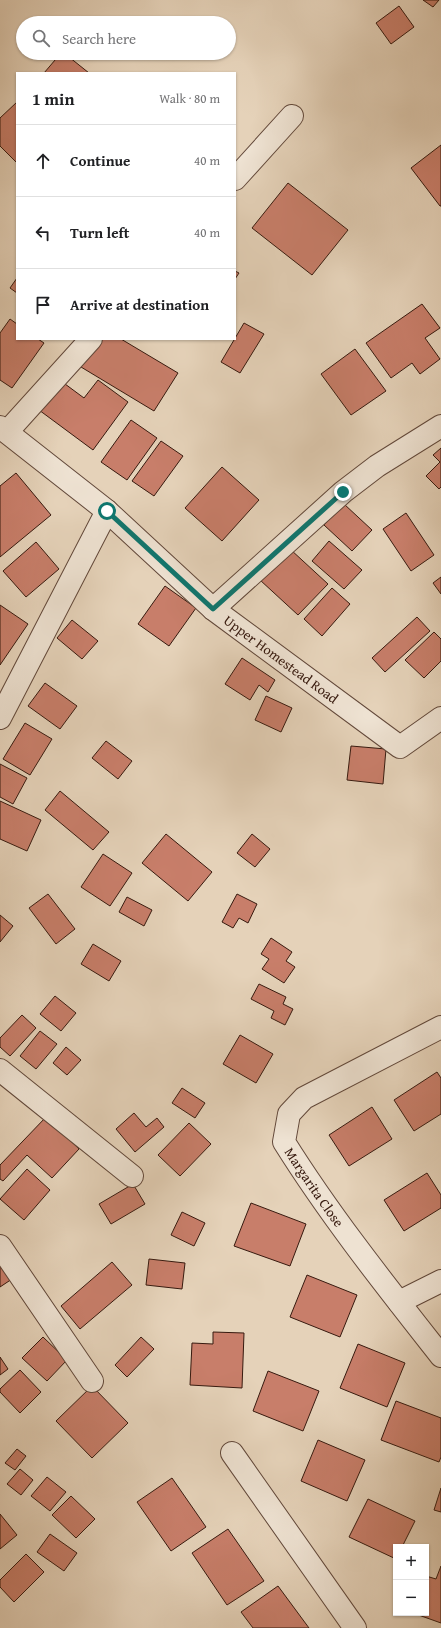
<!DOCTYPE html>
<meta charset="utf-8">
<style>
:root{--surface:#fff;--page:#f6f6f6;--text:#202124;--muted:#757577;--line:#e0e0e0}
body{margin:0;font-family:"Gentium Book Plus",serif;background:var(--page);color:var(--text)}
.controls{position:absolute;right:12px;bottom:12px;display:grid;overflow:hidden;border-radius:0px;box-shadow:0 1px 3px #0004}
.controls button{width:36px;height:36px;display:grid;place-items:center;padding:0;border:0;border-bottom:1px solid var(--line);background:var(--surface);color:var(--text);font:20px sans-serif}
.stop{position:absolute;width:12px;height:12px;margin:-9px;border:3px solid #0f766e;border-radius:50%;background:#fff}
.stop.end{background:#0f766e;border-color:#fff;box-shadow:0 1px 4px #0008}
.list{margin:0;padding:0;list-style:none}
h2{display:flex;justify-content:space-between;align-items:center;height:52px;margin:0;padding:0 16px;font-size:17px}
h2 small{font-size:13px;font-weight:400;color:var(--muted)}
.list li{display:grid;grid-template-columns:26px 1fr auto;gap:12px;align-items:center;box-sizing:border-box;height:72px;padding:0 16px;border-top:1px solid var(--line)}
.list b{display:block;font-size:15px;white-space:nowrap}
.list em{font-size:13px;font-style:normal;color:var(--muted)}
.icon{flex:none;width:22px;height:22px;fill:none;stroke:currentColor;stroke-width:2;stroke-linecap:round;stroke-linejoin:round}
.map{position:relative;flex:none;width:441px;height:1628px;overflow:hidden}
.search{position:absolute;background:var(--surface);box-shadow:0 1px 3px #0004;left:16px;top:16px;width:220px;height:44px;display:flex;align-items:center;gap:10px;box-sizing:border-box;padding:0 14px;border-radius:22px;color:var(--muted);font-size:15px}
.panel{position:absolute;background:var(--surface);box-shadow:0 1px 3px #0004;left:16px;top:72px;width:220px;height:268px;border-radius:0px}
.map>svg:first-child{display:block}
.building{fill:#c87e6a;stroke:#371a0f}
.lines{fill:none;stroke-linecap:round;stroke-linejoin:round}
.street-casing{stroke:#62483a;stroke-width:24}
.street{stroke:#eee2d2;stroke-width:22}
.route{stroke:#0f766e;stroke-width:5}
.labels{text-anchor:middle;stroke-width:4;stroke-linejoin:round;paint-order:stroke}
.street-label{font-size:14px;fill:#371a0f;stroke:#eee2d2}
</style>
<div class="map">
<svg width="441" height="1628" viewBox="0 0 441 1628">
<rect width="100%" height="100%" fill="#e5d2b9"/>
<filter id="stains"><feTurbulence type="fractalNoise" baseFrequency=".005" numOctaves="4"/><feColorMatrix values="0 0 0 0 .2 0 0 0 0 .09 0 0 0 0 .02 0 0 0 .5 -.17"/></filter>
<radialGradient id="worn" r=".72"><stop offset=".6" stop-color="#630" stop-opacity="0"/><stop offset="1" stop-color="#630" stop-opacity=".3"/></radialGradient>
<!-- building -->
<path class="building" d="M 423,0 L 439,0 L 433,7 Z
M 399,6 L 414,27 L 391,44 L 376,23 Z
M 61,53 L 64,53 L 89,73 L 44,73 Z
M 17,102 L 17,163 L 0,146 L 0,118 Z
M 441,145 L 441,206 L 440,206 L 411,168 Z
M 288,183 L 348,230 L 312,275 L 252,228 Z
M 235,271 L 239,273 L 235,279 Z
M 17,278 L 17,293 L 10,288 Z
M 422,304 L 440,328 L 425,338 L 440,359 L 420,374 L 412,363 L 391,378 L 366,343 Z
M 10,319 L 17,324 L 17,339 L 38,339 L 44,343 L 12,388 L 0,380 L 0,333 Z
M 244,323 L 264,334 L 240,373 L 221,362 Z
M 98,339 L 121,339 L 178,373 L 154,411 L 81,367 Z
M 355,349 L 386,391 L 351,415 L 321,374 Z
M 98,380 L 128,402 L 93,450 L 39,410 L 61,381 L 84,398 Z
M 131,420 L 157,438 L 127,480 L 101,462 Z
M 161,441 L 183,456 L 154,496 L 132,481 Z
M 441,448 L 441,487 L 439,489 L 426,476 L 440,462 L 433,455 Z
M 222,467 L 259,500 L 222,541 L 185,508 Z
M 16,473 L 51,515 L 0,557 L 0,486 Z
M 344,504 L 372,530 L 352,551 L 324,525 Z
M 406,513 L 434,555 L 411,571 L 383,529 Z
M 329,541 L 362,570 L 344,589 L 312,561 Z
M 36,542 L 59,569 L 26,597 L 3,571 Z
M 290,549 L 328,584 L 298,615 L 260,580 Z
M 441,577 L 441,594 L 433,583 Z
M 165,586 L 196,608 L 169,646 L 138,624 Z
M 332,588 L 350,604 L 322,636 L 304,619 Z
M 0,605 L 28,624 L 0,665 Z
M 417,617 L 430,631 L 385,672 L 372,658 Z
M 72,620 L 98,641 L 82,659 L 57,638 Z
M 434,632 L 441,639 L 441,661 L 424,678 L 405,660 Z
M 242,658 L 275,680 L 268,692 L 259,685 L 250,700 L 225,684 Z
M 45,683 L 77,706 L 60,729 L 28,706 Z
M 266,696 L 292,708 L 281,732 L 255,720 Z
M 25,723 L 52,739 L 30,775 L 3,759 Z
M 106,741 L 132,761 L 118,779 L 92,758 Z
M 351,746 L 386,749 L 383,784 L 347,780 Z
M 0,764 L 27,778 L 13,804 L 0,797 Z
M 60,791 L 109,832 L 93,850 L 45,810 Z
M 0,801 L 41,820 L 27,851 L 0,839 Z
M 166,834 L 212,872 L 188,901 L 142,863 Z
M 252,834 L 270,849 L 255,867 L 237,853 Z
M 103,854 L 132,873 L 110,906 L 81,887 Z
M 48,894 L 75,929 L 56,944 L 29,908 Z
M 237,894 L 257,904 L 248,923 L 239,918 L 233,928 L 222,922 Z
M 127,897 L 152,910 L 144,926 L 119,912 Z
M 0,915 L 13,926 L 0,942 Z
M 271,938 L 292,952 L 286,961 L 295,967 L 284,983 L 262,969 L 269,959 L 261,954 Z
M 93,944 L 121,961 L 109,981 L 81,964 Z
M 259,984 L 286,997 L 283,1004 L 293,1009 L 285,1025 L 271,1018 L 274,1011 L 251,999 Z
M 55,996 L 76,1013 L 61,1031 L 40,1014 Z
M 22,1015 L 36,1028 L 10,1056 L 0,1047 L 0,1038 Z
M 40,1031 L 57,1044 L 36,1069 L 20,1056 Z
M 240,1035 L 273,1054 L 256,1083 L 223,1064 Z
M 66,1047 L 81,1060 L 67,1075 L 53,1063 Z
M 437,1072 L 441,1078 L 441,1114 L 414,1131 L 394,1100 Z
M 182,1088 L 205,1103 L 195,1118 L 172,1103 Z
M 372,1107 L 392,1139 L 349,1166 L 329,1135 Z
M 134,1113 L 146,1127 L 157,1118 L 164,1127 L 135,1152 L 116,1129 Z
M 46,1117 L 79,1149 L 52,1178 L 27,1155 L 3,1181 L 0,1179 L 0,1165 Z
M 189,1123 L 211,1144 L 180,1176 L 158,1155 Z
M 27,1169 L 50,1190 L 24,1220 L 0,1199 Z
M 427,1173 L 441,1195 L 441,1208 L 404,1231 L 384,1200 Z
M 133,1184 L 145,1204 L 111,1224 L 99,1204 Z
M 251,1203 L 306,1224 L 290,1266 L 234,1246 Z
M 182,1212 L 205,1223 L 194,1246 L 171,1235 Z
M 149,1259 L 185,1263 L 182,1289 L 146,1285 Z
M 0,1260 L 12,1279 L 0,1287 Z
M 112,1262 L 132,1285 L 80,1329 L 61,1306 Z
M 307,1275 L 357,1295 L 340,1337 L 290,1317 Z
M 213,1332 L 244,1333 L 242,1388 L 190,1385 L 192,1343 L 213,1344 Z
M 43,1337 L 67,1360 L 47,1381 L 22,1358 Z
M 141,1337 L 154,1349 L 127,1377 L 115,1365 Z
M 358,1344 L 405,1363 L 387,1407 L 340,1388 Z
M 0,1357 L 8,1369 L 0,1375 Z
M 20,1370 L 41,1392 L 20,1413 L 0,1392 L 0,1389 Z
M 268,1371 L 319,1391 L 303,1431 L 253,1411 Z
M 92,1386 L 128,1423 L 92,1458 L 56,1421 Z
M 396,1401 L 441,1418 L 441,1457 L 439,1462 L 381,1440 Z
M 318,1440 L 365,1460 L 347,1501 L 301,1481 Z
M 17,1449 L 26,1456 L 15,1470 L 5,1463 Z
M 20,1469 L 33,1480 L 21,1495 L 7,1484 Z
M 47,1477 L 66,1492 L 50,1511 L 31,1496 Z
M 172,1478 L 206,1527 L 171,1551 L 137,1502 Z
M 441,1488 L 441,1512 L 434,1510 Z
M 71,1496 L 95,1519 L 76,1538 L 52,1515 Z
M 368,1499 L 415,1521 L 402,1547 L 396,1547 L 396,1559 L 349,1537 Z
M 0,1514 L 17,1535 L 0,1549 Z
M 228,1529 L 264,1581 L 227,1605 L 192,1553 Z
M 50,1534 L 77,1553 L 64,1571 L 37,1552 Z
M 26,1554 L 44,1572 L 14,1602 L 0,1587 L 0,1580 Z
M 441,1566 L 441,1623 L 413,1613 L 426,1613 L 426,1576 L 436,1579 Z
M 278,1586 L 309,1628 L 253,1628 L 241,1612 Z"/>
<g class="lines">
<!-- street casing -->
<g class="street-casing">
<g id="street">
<path d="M 235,179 L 292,116"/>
<path id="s1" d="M 0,427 L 107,511 L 213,609 L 400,747 L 441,718"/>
<path d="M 7,432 L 91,339"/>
<path d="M 213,609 L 343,492 L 377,466 L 441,426"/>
<path d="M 0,718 L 107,511"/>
<path id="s2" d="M 441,1027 L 304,1098 L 289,1114 L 284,1142 C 331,1217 386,1286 441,1356"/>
<path d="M 0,1070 L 132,1176"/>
<path d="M 0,1246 L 92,1381"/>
<path d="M 399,1302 L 441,1281"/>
<path d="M 232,1453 L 355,1628"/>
</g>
</g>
<!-- street -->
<use href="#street" class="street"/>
</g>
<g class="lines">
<!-- route -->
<path class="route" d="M 107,511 L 213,609 L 343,492"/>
</g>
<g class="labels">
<!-- street labels -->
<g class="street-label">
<text dy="5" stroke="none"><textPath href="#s1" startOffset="365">Upper Homestead Road</textPath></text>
<text dy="5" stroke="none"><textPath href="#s2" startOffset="259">Margarita Close</textPath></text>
</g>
</g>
<rect width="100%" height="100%" filter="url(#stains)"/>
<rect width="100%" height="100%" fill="url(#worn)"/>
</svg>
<div class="controls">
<button>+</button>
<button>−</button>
</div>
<div class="stop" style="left:107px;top:511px"></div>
<div class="stop end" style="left:343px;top:492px"></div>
<div class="search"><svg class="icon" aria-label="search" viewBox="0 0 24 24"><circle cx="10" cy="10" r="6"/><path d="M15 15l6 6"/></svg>Search here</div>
<section class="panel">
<h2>1 min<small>Walk · 80 m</small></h2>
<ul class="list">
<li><svg class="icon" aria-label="ahead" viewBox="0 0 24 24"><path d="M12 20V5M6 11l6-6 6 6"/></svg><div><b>Continue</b></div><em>40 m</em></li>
<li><svg class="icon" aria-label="left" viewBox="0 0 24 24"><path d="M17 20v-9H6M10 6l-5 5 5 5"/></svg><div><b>Turn left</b></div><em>40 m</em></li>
<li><svg class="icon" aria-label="arrive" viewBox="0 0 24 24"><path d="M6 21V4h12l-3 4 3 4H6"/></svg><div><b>Arrive at destination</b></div></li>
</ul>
</section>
</div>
